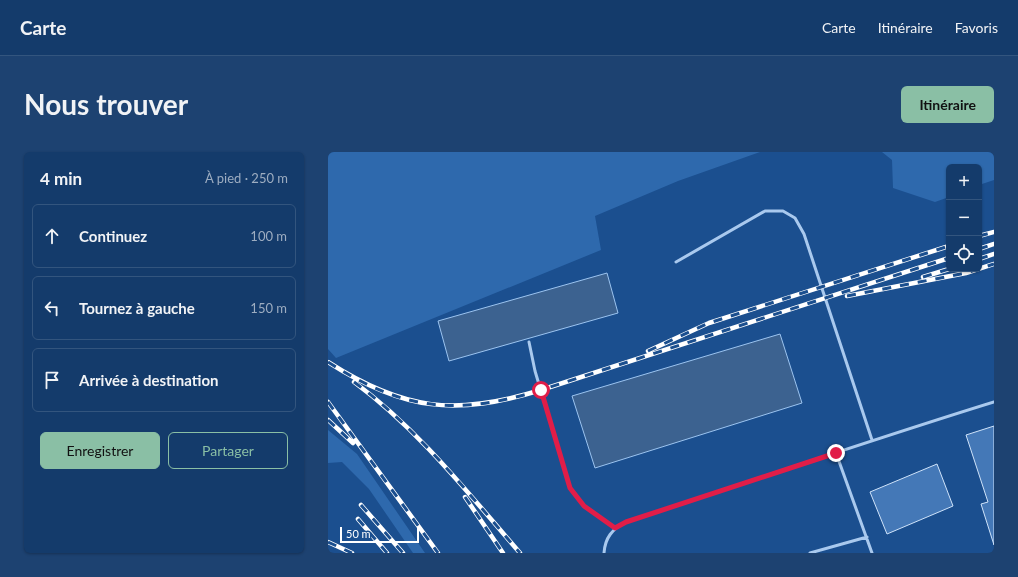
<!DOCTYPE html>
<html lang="fr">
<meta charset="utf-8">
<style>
:root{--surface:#143b6b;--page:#1d4271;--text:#f1f3f6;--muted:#9dadc1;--line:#33557e;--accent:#8abfa5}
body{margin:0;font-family:Lato,sans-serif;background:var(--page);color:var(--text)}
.controls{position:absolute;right:12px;top:12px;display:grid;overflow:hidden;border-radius:6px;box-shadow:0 1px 3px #0004}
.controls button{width:36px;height:36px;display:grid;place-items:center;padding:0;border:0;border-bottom:1px solid var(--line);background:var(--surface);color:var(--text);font:20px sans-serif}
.scale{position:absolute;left:12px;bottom:10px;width:79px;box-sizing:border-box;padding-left:4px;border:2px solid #fff;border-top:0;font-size:11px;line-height:14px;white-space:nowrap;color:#fff;-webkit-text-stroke:3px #1b4f8f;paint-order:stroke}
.stop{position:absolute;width:12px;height:12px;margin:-9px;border:3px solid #e11d48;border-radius:50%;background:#fff}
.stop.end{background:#e11d48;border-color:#fff;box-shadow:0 1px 4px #0008}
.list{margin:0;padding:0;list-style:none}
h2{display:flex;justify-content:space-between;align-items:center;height:52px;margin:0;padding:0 16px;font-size:17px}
h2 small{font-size:13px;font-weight:400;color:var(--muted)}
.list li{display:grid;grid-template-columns:26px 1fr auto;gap:12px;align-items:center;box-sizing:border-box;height:64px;margin:0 8px 8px;padding:0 8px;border:1px solid var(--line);border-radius:6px}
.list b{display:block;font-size:15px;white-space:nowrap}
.list em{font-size:13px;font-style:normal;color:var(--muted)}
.actions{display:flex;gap:8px;padding:12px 16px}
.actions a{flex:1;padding:9px 0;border:1px solid var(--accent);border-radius:6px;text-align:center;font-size:14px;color:var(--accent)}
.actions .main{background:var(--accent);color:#111}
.icon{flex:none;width:22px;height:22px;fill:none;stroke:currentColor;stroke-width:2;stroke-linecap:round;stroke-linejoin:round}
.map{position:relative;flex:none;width:666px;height:401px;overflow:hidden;border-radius:6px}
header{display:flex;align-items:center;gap:24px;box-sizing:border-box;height:56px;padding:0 20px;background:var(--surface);border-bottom:1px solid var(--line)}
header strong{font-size:19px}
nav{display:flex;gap:22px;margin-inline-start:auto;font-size:14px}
.intro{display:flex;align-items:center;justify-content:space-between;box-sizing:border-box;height:96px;padding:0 24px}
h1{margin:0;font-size:28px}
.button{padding:10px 18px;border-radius:6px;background:var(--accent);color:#111;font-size:14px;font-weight:700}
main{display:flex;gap:24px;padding:0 24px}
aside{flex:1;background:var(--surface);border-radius:6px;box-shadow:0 1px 3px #0004}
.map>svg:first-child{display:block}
.green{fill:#2e69ad}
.water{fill:#3c6290;stroke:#9cc4f0}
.building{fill:#4478b7;stroke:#cfe3fa}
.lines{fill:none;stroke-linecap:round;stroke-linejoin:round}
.service{stroke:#a9c9ee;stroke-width:3}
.rail-casing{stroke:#fff;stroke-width:4.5}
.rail{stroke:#1b4f8f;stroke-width:3;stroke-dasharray:9;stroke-linecap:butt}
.route{stroke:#e11d48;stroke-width:5}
</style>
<header>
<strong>Carte</strong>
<nav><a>Carte</a><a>Itinéraire</a><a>Favoris</a></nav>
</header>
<div class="intro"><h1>Nous trouver</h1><a class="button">Itinéraire</a></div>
<main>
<aside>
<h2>4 min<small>À pied · 250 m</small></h2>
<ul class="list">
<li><svg class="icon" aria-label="ahead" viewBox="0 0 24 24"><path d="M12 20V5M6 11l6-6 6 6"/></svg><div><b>Continuez</b></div><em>100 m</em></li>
<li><svg class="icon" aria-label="left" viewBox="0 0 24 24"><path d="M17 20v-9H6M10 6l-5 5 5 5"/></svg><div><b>Tournez à gauche</b></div><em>150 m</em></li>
<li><svg class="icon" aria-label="arrive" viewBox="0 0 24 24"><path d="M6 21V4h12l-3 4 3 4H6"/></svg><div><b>Arrivée à destination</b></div></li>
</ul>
<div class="actions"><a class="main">Enregistrer</a><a>Partager</a></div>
</aside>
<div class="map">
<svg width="666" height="401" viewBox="0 0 666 401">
<rect width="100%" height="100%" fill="#1b4f8f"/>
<!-- green -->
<path class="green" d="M 0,0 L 432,0 L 350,29 L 267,64 L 273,98 L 8,206 L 0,197 Z
M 554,0 L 666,0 L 666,28 L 651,33 L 651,15 L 621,15 L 621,45 L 607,50 L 565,36 L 564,8 Z
M 0,278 L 29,302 L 97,401 L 85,401 L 41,337 L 14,310 L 0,311 Z"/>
<!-- water -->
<path class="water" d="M 279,121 L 290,161 L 121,209 L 110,169 Z
M 452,182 L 474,251 L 267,316 L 244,244 Z"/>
<!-- building -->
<path class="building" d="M 666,274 L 666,393 L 653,352 L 660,350 L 638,283 Z
M 609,312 L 625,354 L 559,382 L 542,340 Z"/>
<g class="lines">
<!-- service -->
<path class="service" d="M 348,110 L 437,59 L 455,59 L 467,66 L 476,82 L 544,288
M 201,190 L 207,219 L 242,336 L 256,354 L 287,376
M 508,301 L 544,401
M 276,401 C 277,386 284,377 298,370 C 421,330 543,288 666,250
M 482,401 L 539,385"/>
<!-- rail casing -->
<g class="rail-casing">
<path id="rail" d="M 651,84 L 666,80
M 651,97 L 666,92
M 651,107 L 666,102
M 595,125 L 621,117
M 519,144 L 638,121 L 666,112
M 320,199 L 381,171 L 621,94
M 0,210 C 76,259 128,264 213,238 L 621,106
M 26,230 C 90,277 140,341 192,401
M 0,250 L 110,401
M 0,268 L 25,291
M 137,345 L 175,401
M 33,353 L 75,401
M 30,367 L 59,401
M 0,390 L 24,401"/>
</g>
<!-- rail -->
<use href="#rail" class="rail"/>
</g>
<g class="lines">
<!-- route -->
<path class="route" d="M 213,238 L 242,336 L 256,354 L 287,376 L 298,370 L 508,301"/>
</g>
</svg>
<div class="controls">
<button>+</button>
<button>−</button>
<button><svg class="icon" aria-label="locate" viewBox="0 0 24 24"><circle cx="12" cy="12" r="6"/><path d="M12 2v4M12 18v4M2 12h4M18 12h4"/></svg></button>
</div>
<div class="scale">50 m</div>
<div class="stop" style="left:213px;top:238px"></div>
<div class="stop end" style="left:508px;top:301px"></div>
</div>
</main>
